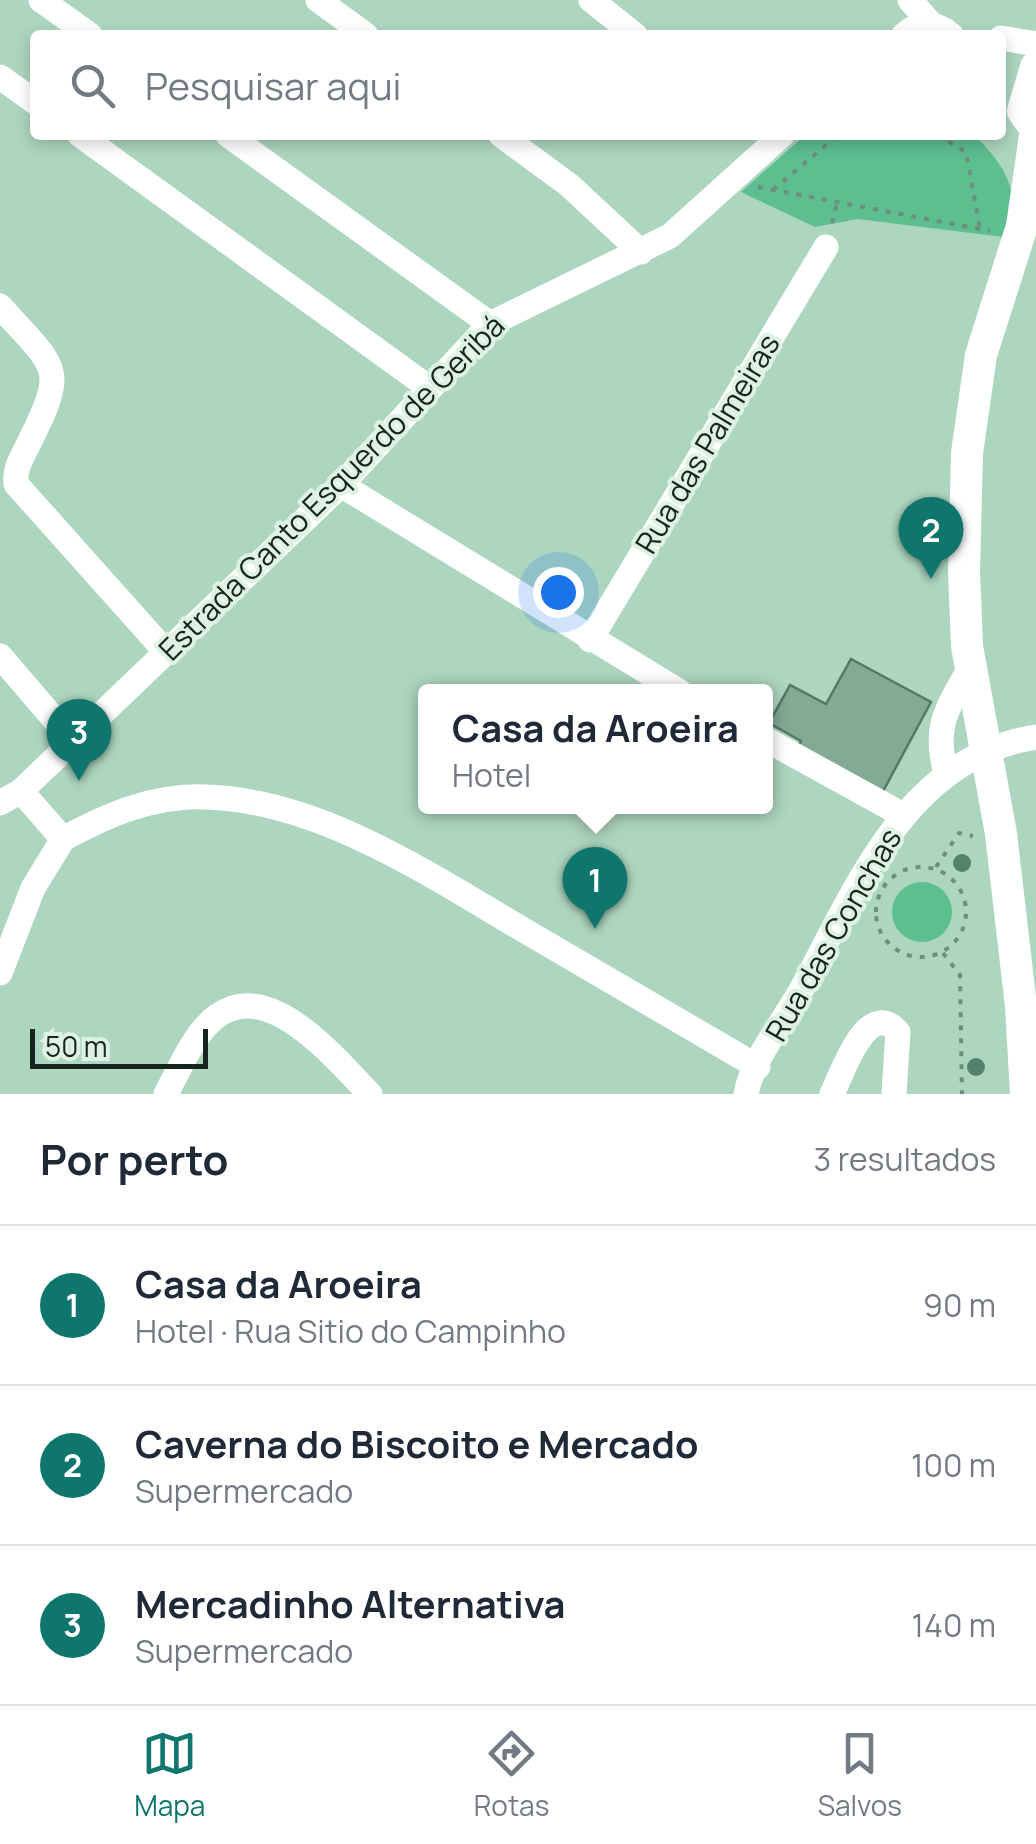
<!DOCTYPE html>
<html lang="pt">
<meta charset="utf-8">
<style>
:root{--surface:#fff;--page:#f6f6f7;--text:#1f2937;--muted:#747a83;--line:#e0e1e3;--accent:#0f766e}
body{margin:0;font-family:Manrope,sans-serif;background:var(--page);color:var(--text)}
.scale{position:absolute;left:30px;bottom:25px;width:178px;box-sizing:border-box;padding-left:10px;border:5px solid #15251d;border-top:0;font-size:28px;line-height:35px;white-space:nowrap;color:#15251d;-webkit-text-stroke:8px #ddf1e5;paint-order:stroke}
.you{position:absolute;left:558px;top:592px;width:35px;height:35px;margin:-25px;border:8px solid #fff;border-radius:50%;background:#1a73e8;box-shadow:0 0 0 15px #1a73e833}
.badge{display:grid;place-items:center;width:65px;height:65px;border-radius:50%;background:var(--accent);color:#fff;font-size:32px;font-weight:700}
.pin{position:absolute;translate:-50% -82px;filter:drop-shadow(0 2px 5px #0008)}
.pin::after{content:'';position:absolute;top:52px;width:35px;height:30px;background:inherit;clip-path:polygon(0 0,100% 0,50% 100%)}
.popup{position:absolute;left:418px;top:684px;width:355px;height:130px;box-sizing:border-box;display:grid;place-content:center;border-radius:10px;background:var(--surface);filter:drop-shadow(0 2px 8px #0005);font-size:32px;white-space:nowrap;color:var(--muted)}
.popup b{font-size:38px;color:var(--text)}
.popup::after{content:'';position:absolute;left:50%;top:100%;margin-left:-20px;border:20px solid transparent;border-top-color:var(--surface)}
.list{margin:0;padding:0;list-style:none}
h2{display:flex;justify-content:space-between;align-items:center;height:130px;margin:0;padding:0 40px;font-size:42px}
h2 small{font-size:32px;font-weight:400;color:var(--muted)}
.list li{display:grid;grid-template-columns:65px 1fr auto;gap:30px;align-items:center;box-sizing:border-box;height:160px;padding:0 40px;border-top:2px solid var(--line)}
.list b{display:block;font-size:38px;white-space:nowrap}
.list p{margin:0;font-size:32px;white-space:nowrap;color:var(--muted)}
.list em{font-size:32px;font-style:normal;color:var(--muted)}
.icon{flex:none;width:55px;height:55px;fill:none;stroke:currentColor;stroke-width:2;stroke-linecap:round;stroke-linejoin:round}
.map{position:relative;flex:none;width:1036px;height:1094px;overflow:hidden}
.search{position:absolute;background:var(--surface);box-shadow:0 5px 15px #0003;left:30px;right:30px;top:30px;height:110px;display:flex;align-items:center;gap:25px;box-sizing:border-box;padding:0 35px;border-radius:10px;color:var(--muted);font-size:38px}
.sheet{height:610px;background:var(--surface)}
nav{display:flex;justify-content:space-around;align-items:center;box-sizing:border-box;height:140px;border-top:2px solid var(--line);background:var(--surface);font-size:28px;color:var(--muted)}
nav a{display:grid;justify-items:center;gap:5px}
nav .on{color:var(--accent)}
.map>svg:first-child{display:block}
.green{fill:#5dbe90}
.building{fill:#83aa95;stroke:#547a66;stroke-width:2.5}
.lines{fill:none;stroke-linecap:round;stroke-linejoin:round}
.path{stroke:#6e8d7c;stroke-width:4;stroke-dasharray:5 8;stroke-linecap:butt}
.minor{stroke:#fff;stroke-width:25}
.major{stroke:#fff;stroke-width:32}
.tree{fill:#53816b}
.labels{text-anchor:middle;stroke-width:8;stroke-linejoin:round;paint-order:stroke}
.street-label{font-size:30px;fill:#15251d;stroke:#ddf1e5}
</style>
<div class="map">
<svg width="1036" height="1094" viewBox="0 0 1036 1094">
<rect width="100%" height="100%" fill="#add6bf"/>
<!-- green -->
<path class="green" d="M 805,135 L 974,135 C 1008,168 1019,191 1011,238 L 858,219 L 815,227 L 741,192 Z
M892 912a30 30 0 1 1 60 0a30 30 0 1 1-60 0Z"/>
<!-- building -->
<path class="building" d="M 851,659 L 931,702 L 881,795 L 797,749 L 801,741 L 769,723 L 790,685 L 826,704 Z"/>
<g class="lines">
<!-- path -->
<path class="path" d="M 937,135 L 966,152 L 980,229
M 758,187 L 990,231
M 773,190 L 838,135
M 832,223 L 837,203
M876 912a45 45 0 1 1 90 0a45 45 0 1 1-90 0Z
M 936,867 L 959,833 L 973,836
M 943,953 L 960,975 L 962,1094"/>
<!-- minor -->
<path class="minor" d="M 41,0 L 90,35
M 318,0 L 366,35
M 591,0 L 635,35
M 910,0 L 931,24
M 904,35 C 919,21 935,21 951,35
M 1001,38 L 1036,44
M 0,77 L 35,102
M 80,135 L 428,387
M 228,135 L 490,324
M 501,135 L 569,185 L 641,252
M 0,306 C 58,371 68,365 27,447 C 21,459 14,470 16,484 L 166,652
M 341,485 L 680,692
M 590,640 L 826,247
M 0,656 L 73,741
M 765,739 L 903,815
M 946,773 C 933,726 947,709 970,668
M 21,791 L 63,839
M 0,803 L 21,791 L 341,485 L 490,324 L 670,236 L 782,135
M 63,839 C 107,815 155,794 207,797 C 322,801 431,876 527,932 C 604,977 681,1022 758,1067
M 0,973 L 33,888 L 63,839
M 166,1094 C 179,1070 194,1033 217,1016 C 270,977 336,1060 370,1094
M 746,1094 C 752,1060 783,1022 800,992 C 856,890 906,757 1036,737
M 832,1094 C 843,1072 867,997 898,1032 L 894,1094"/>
<!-- major -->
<path class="major" d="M 1036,67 L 1023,111 L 1036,129
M 1026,1094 L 1021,1006 L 1001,834 L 967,646 L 964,573 L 967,453 L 981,355 L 1022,226 L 1036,129"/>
</g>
<!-- trees -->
<g class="tree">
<circle cx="962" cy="863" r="9"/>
<circle cx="976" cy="1067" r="9"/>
</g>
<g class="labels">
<!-- street labels -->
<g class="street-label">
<text transform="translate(708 444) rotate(-59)" y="10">Rua das Palmeiras</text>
<text transform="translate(332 488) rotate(-45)" y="10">Estrada Canto Esquerdo de Geribá</text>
<text transform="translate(834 935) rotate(-60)" y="10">Rua das Conchas</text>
</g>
</g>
</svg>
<div class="scale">50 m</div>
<div class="you"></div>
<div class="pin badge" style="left:595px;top:929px">1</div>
<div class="popup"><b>Casa da Aroeira</b>Hotel</div>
<div class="pin badge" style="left:931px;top:579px">2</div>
<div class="pin badge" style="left:79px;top:781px">3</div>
<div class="search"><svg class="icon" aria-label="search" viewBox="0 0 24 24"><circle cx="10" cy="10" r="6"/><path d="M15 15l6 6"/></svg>Pesquisar aqui</div>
</div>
<section class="sheet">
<h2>Por perto<small>3 resultados</small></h2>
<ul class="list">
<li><span class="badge">1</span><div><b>Casa da Aroeira</b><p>Hotel · Rua Sitio do Campinho</p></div><em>90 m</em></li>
<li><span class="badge">2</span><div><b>Caverna do Biscoito e Mercado</b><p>Supermercado</p></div><em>100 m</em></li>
<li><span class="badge">3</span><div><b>Mercadinho Alternativa</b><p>Supermercado</p></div><em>140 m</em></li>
</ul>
</section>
<nav>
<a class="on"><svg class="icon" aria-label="map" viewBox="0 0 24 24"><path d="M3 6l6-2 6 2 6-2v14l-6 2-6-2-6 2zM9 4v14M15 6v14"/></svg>Mapa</a>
<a><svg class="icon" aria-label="directions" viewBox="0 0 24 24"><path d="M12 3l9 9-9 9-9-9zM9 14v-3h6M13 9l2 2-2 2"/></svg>Rotas</a>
<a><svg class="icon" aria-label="saved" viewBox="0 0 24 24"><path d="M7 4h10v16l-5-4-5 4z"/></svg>Salvos</a>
</nav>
